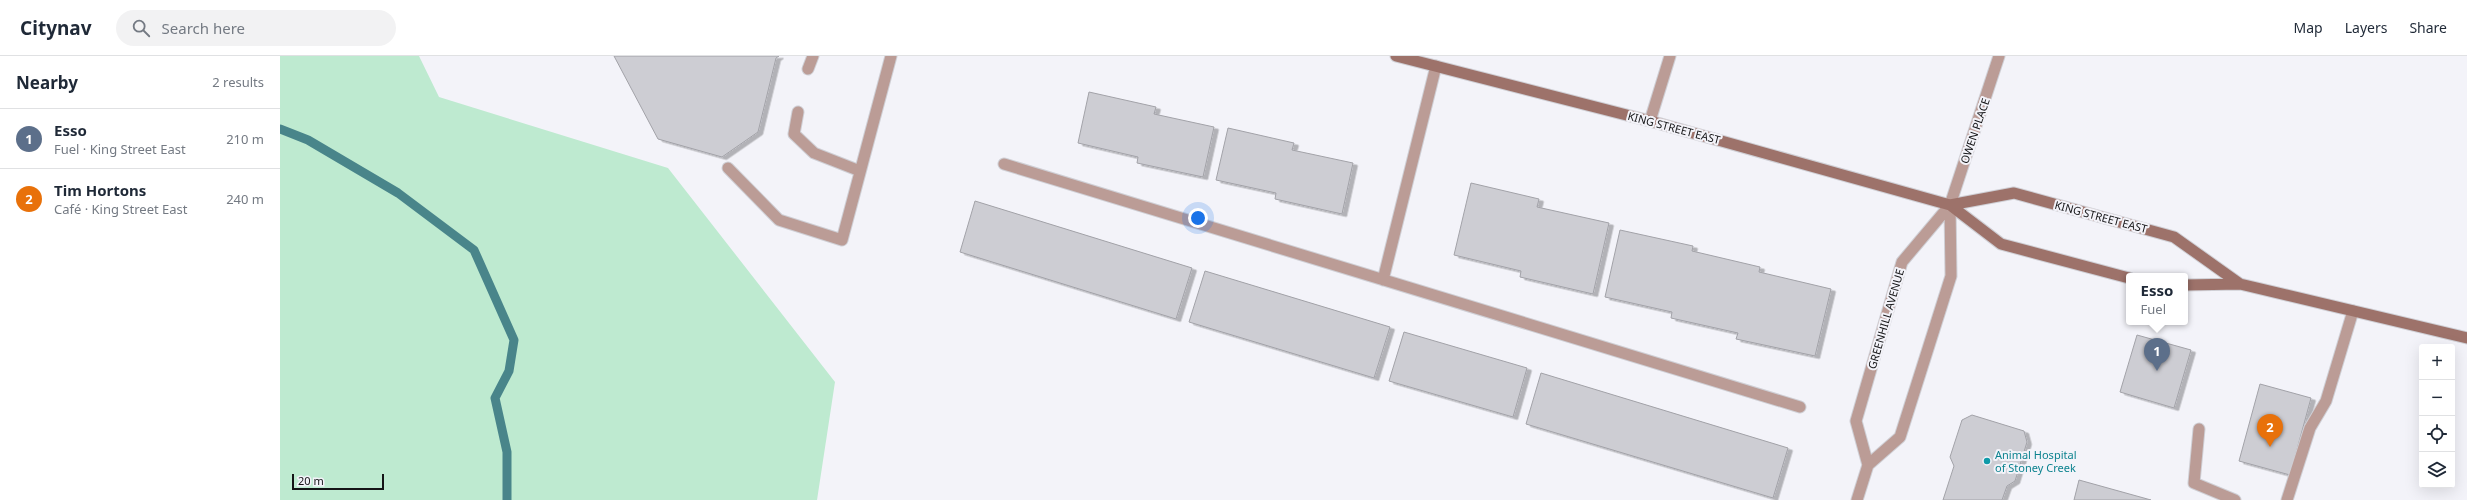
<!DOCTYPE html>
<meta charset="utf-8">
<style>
:root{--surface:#fff;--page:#f2f2f3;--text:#1f2937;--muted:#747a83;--line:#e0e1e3;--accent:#111827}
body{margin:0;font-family:"Noto Sans",sans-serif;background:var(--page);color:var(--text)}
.controls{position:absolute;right:12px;bottom:12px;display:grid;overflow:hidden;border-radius:4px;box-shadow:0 4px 16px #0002}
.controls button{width:36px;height:36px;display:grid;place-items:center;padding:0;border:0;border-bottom:1px solid var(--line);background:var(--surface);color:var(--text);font:20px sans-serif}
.scale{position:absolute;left:12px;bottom:10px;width:92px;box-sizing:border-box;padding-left:4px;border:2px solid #141416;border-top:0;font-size:11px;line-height:14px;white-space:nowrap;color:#141416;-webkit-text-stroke:3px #f3f3f9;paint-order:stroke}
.you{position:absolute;left:918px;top:162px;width:14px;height:14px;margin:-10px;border:3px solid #fff;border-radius:50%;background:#1a73e8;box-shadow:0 0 0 6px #1a73e833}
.badge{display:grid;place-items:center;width:26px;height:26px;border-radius:50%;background:var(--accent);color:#fff;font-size:13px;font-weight:700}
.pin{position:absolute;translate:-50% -33px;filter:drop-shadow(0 1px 2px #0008)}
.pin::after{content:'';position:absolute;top:21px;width:14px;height:12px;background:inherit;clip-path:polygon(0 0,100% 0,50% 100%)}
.popup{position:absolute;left:1846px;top:217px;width:62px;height:52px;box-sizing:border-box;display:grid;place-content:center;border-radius:4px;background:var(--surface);filter:drop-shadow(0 1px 3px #0005);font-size:13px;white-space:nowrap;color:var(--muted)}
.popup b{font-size:15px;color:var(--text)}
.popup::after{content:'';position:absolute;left:50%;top:100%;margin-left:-8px;border:8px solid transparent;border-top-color:var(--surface)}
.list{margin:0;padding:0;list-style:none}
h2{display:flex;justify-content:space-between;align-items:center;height:52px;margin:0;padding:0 16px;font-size:17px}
h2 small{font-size:13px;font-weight:400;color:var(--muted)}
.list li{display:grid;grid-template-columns:26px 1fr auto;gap:12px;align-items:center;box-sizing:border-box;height:60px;padding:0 16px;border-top:1px solid var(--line)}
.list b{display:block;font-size:15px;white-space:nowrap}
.list p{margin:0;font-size:13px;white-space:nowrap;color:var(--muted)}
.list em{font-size:13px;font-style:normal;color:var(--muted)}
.icon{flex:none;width:22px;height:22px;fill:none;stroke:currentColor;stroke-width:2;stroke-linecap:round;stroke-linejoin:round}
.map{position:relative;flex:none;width:2187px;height:444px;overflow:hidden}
header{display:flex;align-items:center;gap:24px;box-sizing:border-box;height:56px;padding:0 20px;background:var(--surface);border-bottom:1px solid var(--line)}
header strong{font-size:19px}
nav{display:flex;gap:22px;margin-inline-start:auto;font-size:14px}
.search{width:280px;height:36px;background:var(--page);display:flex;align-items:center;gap:10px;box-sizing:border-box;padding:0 14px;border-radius:22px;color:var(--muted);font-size:15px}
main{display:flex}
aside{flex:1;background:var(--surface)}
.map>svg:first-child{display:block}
.green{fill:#beead0}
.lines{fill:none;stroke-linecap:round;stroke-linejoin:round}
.stream{stroke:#49858a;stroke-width:9}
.building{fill:#cdcdd3;stroke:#a2a2a8;filter:url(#shadow)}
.service-casing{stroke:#cfcfd5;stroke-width:13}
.minor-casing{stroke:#cfcfd5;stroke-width:13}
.tertiary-casing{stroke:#cfcfd5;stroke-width:13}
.secondary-casing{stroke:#cfcfd5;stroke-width:13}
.service{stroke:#bb9c96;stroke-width:11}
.minor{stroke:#bb9c96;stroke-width:11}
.tertiary{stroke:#bb9c96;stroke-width:11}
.secondary{stroke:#9d726a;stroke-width:11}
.culture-dot{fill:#0f9aa8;stroke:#f3f3f9;stroke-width:1.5}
.labels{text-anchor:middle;stroke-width:4;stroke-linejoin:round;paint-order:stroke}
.street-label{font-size:11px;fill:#141416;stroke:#f3f3f9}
.culture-label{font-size:11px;fill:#0d838f;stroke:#f3f3f9;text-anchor:start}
</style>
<header>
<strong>Citynav</strong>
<div class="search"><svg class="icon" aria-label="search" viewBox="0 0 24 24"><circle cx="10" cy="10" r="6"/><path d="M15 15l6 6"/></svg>Search here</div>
<nav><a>Map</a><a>Layers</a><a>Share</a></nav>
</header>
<main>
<aside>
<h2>Nearby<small>2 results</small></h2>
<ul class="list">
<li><span class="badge" style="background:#5c6f8a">1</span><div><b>Esso</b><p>Fuel · King Street East</p></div><em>210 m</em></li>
<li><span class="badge" style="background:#e8710a">2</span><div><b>Tim Hortons</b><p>Café · King Street East</p></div><em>240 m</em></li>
</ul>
</aside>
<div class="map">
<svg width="2187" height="444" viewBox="0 0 2187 444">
<defs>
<filter id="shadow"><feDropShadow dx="4.5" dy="2.5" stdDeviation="0" flood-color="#0004"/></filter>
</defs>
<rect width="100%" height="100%" fill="#f3f3f9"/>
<!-- green -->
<path class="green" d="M 0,0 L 139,0 L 159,41 L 388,112 L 555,326 L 537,444 L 0,444 Z"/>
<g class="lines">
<!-- stream -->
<path class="stream" d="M 0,73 L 28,84 L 118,137 L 194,194 L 234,284 L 229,315 L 215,342 L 227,396 L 227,444"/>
</g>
<!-- building -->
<path class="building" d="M 334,0 L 499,0 L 496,2 L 478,76 L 442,101 L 378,83 Z
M 809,36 L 876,51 L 874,58 L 934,71 L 923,121 L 857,107 L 858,101 L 798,87 Z
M 948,72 L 1014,87 L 1012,94 L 1073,107 L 1062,158 L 995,143 L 996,137 L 936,124 Z
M 1191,127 L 1259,143 L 1257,151 L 1329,167 L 1313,238 L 1240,221 L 1241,215 L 1174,199 Z
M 695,145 L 912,212 L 896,263 L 680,196 Z
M 1340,174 L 1413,190 L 1412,195 L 1480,211 L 1479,216 L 1551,233 L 1535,300 L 1456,283 L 1458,277 L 1391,262 L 1392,256 L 1325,241 Z
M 925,215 L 1110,271 L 1094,322 L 909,266 Z
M 1124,276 L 1247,312 L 1233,361 L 1109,325 Z
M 1857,279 L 1911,294 L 1894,352 L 1840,336 Z
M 1261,317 L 1508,392 L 1493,442 L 1246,368 Z
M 1980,328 L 2031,342 L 2010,419 L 1959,405 Z
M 1692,359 L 1744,375 L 1747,386 L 1735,425 L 1727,430 L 1722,444 L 1663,444 L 1674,410 L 1670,401 L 1682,364 Z
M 1799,424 L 1871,444 L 1794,444 Z"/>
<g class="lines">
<!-- service casing -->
<g class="service-casing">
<path id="service" d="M 528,13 L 533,0
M 518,56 L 514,78 L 534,97 L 580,115
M 1370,65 L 1390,0
M 724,108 L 1520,351
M 448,112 L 499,164 L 562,184 L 611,0
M 1103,224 L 1156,10
M 1919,373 L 1914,427 L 1955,444
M 2007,444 L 2030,372 L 2046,345 L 2073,255"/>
</g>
<!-- minor casing -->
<g class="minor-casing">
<path id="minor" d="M 1670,149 L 1719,0"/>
</g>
<!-- tertiary casing -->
<g class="tertiary-casing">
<path id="tertiary" d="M 1588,409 L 1576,365 L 1622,206 L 1670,149
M 1577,444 L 1588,409 L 1620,381 L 1646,299 L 1671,220 L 1670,149"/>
</g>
<!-- secondary casing -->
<g class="secondary-casing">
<path id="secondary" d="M 1116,0 L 1370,65 L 1670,149 L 1721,188 L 1849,222
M 1670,149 L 1734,137 L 1894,181 L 1960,228
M 1905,229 L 1960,228 L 2187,282"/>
</g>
<!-- service -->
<use href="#service" class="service"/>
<!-- minor -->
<use href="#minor" class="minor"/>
<!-- tertiary -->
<use href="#tertiary" class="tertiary"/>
<!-- secondary -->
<use href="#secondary" class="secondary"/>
</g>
<!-- markers -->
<circle class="culture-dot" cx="1707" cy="405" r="4"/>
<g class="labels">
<!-- street labels -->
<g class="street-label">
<text transform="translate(1394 72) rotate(15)" y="4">KING STREET EAST</text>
<text transform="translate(1695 75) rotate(-71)" y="4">OWEN PLACE</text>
<text transform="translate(1821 161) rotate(15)" y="4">KING STREET EAST</text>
<text transform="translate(1606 263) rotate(-74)" y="4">GREENHILL AVENUE</text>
</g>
<!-- culture labels -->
<g class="culture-label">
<text x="1715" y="403">Animal Hospital<tspan x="1715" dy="13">of Stoney Creek</tspan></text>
</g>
</g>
</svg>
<div class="controls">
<button>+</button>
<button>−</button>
<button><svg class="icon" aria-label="locate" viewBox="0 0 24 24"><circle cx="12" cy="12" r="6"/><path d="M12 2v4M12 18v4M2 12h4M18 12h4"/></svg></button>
<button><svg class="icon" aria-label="layers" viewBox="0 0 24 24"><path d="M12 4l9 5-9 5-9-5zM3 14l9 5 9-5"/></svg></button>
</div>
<div class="scale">20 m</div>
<div class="you"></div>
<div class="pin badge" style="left:1877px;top:315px;background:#5c6f8a">1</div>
<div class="popup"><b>Esso</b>Fuel</div>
<div class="pin badge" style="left:1990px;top:391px;background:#e8710a">2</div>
</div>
</main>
